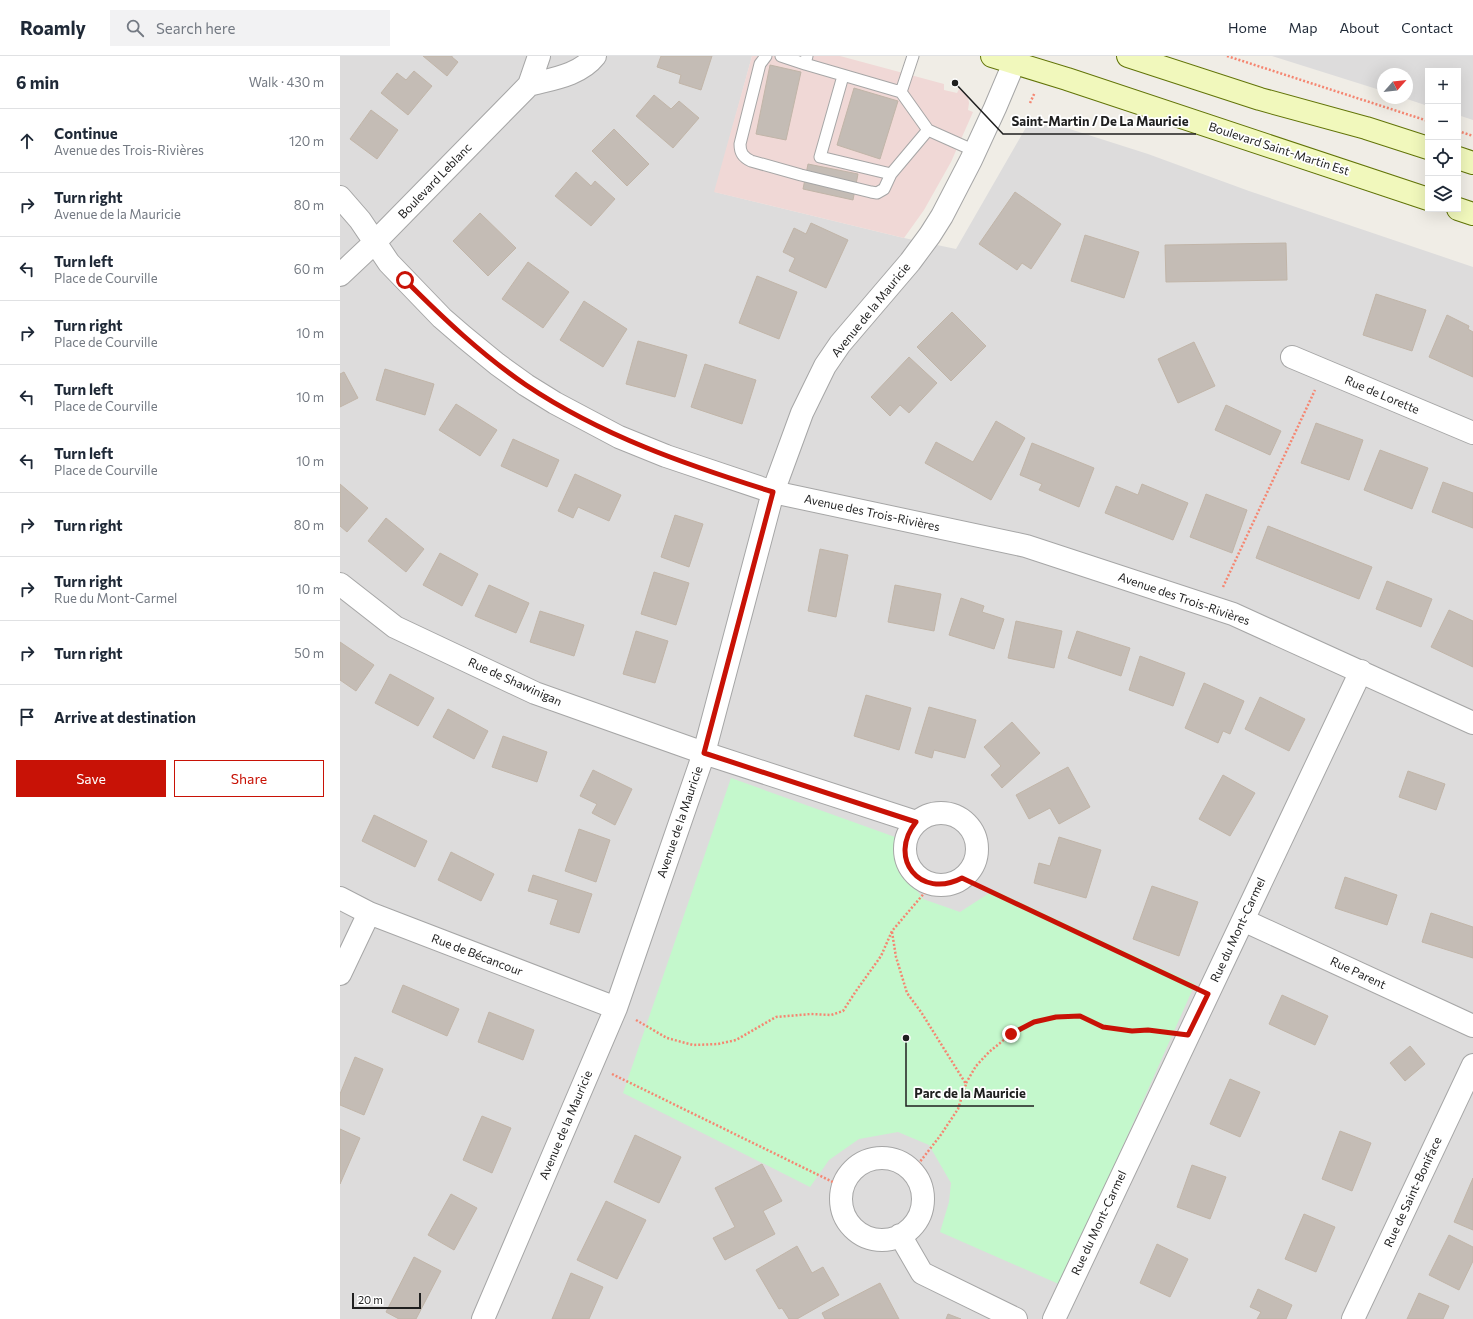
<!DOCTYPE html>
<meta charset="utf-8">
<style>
:root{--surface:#fff;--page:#f2f2f3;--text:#1f2937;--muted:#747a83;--line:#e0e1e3;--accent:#c81206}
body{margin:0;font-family:Commissioner,sans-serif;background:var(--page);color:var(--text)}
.controls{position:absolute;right:12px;top:12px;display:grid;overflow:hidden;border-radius:0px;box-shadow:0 4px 16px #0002}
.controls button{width:36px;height:36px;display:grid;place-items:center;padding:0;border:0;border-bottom:1px solid var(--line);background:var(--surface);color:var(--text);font:20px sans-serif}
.compass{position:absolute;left:1037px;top:12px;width:36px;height:36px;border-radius:50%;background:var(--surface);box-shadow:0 4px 16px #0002;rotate:63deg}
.scale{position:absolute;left:12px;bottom:10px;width:69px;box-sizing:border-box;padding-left:4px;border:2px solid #1f1f1f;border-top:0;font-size:11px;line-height:14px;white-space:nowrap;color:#1f1f1f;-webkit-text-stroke:3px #fff;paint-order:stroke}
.stop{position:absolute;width:12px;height:12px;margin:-9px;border:3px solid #c81206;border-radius:50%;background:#fff}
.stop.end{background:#c81206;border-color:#fff;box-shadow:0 1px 4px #0008}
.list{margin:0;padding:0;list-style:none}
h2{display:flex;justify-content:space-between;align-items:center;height:52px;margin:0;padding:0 16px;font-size:17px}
h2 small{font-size:13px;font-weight:400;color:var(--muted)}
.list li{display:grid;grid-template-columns:26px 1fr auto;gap:12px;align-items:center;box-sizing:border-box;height:64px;padding:0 16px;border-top:1px solid var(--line)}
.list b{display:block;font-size:15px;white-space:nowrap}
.list p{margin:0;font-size:13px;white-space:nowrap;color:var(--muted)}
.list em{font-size:13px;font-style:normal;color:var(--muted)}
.actions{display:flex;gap:8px;padding:12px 16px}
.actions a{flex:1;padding:9px 0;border:1px solid var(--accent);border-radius:0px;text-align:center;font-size:14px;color:var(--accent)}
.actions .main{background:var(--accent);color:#fff}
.icon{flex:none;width:22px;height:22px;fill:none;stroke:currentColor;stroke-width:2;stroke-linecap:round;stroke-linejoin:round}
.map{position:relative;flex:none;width:1133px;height:1263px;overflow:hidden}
header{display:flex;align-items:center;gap:24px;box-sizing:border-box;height:56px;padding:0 20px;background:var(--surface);border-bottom:1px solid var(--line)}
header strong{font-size:19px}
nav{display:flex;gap:22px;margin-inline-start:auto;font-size:14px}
.search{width:280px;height:36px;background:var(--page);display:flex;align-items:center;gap:10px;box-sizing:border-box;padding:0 14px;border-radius:0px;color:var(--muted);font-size:15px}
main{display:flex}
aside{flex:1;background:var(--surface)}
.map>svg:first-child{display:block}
.residential{fill:#dddcdc}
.commercial{fill:#f0d8d6}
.park{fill:#c4f8cc}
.building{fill:#c4bcb5;stroke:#c1b5a8}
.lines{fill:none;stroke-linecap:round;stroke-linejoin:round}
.lane-casing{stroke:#a6a6a6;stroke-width:13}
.street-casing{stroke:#a6a6a6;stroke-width:24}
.secondary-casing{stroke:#627408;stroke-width:24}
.path{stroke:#f58671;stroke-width:2.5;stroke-dasharray:2 2;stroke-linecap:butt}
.lane{stroke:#fff;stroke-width:11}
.street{stroke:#fff;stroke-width:22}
.secondary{stroke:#f1f8bc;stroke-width:22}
.route{stroke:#c81206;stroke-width:5}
.labels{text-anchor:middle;stroke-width:3.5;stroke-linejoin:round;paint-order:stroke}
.street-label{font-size:12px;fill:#1f1f1f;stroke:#fff}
.leader{fill:none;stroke:#1f1f1f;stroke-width:1.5}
.callout-dot{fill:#1f1f1f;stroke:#fff;stroke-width:1.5}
.callout-label{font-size:13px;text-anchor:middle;font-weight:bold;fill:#1f1f1f;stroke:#fff;stroke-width:3.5;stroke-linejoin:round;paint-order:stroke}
</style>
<header>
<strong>Roamly</strong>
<div class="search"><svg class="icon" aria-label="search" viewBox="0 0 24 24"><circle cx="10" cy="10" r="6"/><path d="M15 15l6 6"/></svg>Search here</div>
<nav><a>Home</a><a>Map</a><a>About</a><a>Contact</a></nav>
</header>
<main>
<aside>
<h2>6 min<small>Walk · 430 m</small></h2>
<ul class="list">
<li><svg class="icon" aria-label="ahead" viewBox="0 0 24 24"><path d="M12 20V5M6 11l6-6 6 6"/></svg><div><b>Continue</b><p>Avenue des Trois-Rivières</p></div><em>120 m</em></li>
<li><svg class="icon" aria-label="right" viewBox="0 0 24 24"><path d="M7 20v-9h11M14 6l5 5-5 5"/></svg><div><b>Turn right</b><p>Avenue de la Mauricie</p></div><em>80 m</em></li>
<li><svg class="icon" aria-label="left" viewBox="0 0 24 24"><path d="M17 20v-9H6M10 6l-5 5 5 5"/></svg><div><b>Turn left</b><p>Place de Courville</p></div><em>60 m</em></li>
<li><svg class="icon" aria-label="right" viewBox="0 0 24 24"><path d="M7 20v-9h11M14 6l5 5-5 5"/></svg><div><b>Turn right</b><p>Place de Courville</p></div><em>10 m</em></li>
<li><svg class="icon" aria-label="left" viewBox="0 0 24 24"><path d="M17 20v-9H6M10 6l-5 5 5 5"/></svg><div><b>Turn left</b><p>Place de Courville</p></div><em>10 m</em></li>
<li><svg class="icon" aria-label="left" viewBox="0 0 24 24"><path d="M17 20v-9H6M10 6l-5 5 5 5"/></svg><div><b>Turn left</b><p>Place de Courville</p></div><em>10 m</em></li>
<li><svg class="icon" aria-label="right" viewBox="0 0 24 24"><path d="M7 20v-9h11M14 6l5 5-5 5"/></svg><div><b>Turn right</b></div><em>80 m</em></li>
<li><svg class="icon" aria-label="right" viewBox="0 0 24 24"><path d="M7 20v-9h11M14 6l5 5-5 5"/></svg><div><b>Turn right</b><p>Rue du Mont-Carmel</p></div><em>10 m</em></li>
<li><svg class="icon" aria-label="right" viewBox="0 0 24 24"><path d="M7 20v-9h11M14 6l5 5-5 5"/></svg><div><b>Turn right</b></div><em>50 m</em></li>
<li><svg class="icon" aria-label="arrive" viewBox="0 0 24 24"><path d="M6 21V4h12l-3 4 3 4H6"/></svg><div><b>Arrive at destination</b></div></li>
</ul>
<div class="actions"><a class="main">Save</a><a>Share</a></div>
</aside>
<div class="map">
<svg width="1133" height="1263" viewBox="0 0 1133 1263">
<rect width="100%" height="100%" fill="#f0ede6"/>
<!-- residential -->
<path class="residential" d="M 0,0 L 412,0 L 375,136 L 564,182 L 616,193 L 692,61 L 808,98 L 909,135 L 1133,211 L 1133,1263 L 0,1263 Z
M 932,0 L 1133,0 L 1133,64 L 1118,59 L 1118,15 L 1088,15 L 1088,50 L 1064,42 L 1067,42 L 1067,18 L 1043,18 L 1043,35 Z"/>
<!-- commercial -->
<path class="commercial" d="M 412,0 L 500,0 L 604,28 L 604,34 L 617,37 L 619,33 L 624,36 L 628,41 L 629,47 L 628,54 L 633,56 L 611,106 L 584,154 L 564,182 L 374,136 Z"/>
<!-- park -->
<path class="park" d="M 391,722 L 555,781 L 559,809 L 583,843 L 620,856 L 654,834 L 855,928 L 721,1229 L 600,1176 L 609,1146 L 611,1127 L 589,1089 L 558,1076 L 519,1083 L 489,1104 L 470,1131 L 283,1037 Z"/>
<!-- building -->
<path class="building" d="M 83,0 L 112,0 L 112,1 L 118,6 L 107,20 Z
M 321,0 L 372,0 L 361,34 L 339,27 L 341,19 L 317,11 Z
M 430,9 L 461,16 L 446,84 L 416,78 Z
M 74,15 L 92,30 L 68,59 L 41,37 L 57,17 L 66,24 Z
M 514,32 L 558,45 L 540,103 L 497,89 Z
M 314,39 L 331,53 L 339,45 L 359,62 L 333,92 L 296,60 Z
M 31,54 L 58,74 L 37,103 L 10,83 Z
M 274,73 L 309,108 L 287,130 L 252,95 Z
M 468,108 L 518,118 L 513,144 L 463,133 Z
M 236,116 L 251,130 L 255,125 L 275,143 L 251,170 L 215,140 Z
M 675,136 L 721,168 L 691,213 L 682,207 L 677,214 L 639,188 Z
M 140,157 L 176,192 L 148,220 L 113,185 Z
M 471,167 L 508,184 L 486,232 L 449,215 L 455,202 L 443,196 L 454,172 L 466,178 Z
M 745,179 L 799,196 L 784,242 L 731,225 Z
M 946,187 L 947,224 L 826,226 L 825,189 Z
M 188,206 L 229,236 L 203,272 L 162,243 Z
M 417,220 L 457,236 L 439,283 L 399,267 Z
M 1036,238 L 1086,254 L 1072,295 L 1023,279 Z
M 244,245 L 287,273 L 263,311 L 220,284 Z
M 612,256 L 646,290 L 611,325 L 577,291 Z
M 1107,259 L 1129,270 L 1128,273 L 1133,276 L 1133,321 L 1089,301 Z
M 298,285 L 347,299 L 335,341 L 286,328 Z
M 854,286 L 875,330 L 838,347 L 818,303 Z
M 569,301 L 597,327 L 569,357 L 560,349 L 550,360 L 531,341 Z
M 365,308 L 416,324 L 402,368 L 351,351 Z
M 45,313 L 94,328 L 85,359 L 36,344 Z
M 4,316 L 18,342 L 0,351 L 0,318 Z
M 116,348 L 157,374 L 140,400 L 99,374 Z
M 886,349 L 941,375 L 930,399 L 875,374 Z
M 656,365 L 685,382 L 651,444 L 585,407 L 596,386 L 633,406 Z
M 976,367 L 1023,384 L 1009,424 L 961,407 Z
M 173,383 L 219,404 L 207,431 L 161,410 Z
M 692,387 L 754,412 L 739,451 L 699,434 L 702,428 L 680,419 Z
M 1040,394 L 1088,412 L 1072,453 L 1024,434 Z
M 235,418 L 281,439 L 269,465 L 238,451 L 233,462 L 218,455 Z
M 1103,426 L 1133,437 L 1133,472 L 1092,456 Z
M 0,428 L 28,452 L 7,476 L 0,470 Z
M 802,428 L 848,447 L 833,484 L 765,457 L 776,430 L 798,439 Z
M 866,438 L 907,454 L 892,497 L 850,481 Z
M 335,459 L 363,468 L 349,511 L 321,501 Z
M 46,462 L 84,493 L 66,516 L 28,485 Z
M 928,470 L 1032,511 L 1019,543 L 916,502 Z
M 480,493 L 508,499 L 496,561 L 468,555 Z
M 100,497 L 138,518 L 122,550 L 83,529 Z
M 314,516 L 349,527 L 336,569 L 301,558 Z
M 1047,525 L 1092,543 L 1081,571 L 1036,553 Z
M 149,529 L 189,547 L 176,577 L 135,560 Z
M 555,529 L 601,538 L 594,575 L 548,566 Z
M 621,542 L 644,550 L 642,556 L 664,563 L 654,593 L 609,579 Z
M 1109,554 L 1133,565 L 1133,611 L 1091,591 Z
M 200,555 L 244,569 L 234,600 L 190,586 Z
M 676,565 L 722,575 L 714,612 L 668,602 Z
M 296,575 L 328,585 L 315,627 L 283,618 Z
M 737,575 L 790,592 L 781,620 L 728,602 Z
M 0,586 L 34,609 L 16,635 L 0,624 Z
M 800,600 L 845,617 L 833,650 L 789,634 Z
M 50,618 L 94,642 L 78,670 L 35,647 Z
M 864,627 L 904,645 L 890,678 L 883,675 L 878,687 L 845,672 Z
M 526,639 L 571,652 L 559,694 L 514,680 Z
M 920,641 L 965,663 L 949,695 L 905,673 Z
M 589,651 L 636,664 L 625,702 L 594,694 L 592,702 L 575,697 Z
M 108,653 L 148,675 L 134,703 L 93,681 Z
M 672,666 L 700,697 L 662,732 L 651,719 L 661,710 L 644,691 Z
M 163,680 L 207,696 L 197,726 L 152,711 Z
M 728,711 L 750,751 L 719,768 L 710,752 L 689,763 L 676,739 Z
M 253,714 L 292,733 L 275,769 L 252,757 L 257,748 L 240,740 Z
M 1068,715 L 1105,728 L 1096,754 L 1059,741 Z
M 883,719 L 915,737 L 890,780 L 859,763 Z
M 34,759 L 87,785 L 75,811 L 22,785 Z
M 239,773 L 270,784 L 256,826 L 225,815 Z
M 719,781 L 761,794 L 746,842 L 694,827 L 699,807 L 710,810 Z
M 111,796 L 154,818 L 141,845 L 98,824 Z
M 193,819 L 252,838 L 239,877 L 210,868 L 218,844 L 188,835 Z
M 1005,821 L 1057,839 L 1047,869 L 995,852 Z
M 812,830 L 858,846 L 839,900 L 793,883 Z
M 1091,857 L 1133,871 L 1133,902 L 1082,886 Z
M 63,929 L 119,953 L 107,980 L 52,956 Z
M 942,939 L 988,960 L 975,989 L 929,968 Z
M 149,956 L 194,974 L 183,1004 L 138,986 Z
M 1070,990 L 1085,1008 L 1065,1025 L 1050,1007 Z
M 15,1001 L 43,1013 L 24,1059 L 0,1049 L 0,1038 Z
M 890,1023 L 920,1036 L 900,1081 L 870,1068 Z
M 142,1060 L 171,1072 L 152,1117 L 123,1104 Z
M 0,1073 L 20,1082 L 0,1128 Z
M 1000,1075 L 1031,1087 L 1012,1135 L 982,1123 Z
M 295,1079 L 341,1101 L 319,1147 L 274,1126 Z
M 422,1108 L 442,1145 L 423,1155 L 435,1178 L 385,1204 L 373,1182 L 395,1171 L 375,1132 Z
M 852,1109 L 886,1121 L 870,1163 L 837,1151 Z
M 1133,1122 L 1133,1174 L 1114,1166 Z
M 111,1138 L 137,1152 L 114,1194 L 88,1179 Z
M 266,1145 L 306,1164 L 277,1223 L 237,1204 Z
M 964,1158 L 995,1171 L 976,1216 L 945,1203 Z
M 1109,1179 L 1133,1191 L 1133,1205 L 1119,1234 L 1089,1219 Z
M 817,1188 L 848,1203 L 830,1241 L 800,1227 Z
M 457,1190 L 472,1217 L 483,1211 L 499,1239 L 457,1263 L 449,1263 L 442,1252 L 439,1253 L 416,1214 Z
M 74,1201 L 101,1215 L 76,1263 L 59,1263 L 46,1256 Z
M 231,1217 L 263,1231 L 249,1263 L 212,1263 Z
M 540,1227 L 559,1263 L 485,1263 L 482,1257 Z
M 918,1233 L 952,1249 L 946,1263 L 917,1263 L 921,1256 L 910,1251 Z
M 1079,1237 L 1109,1250 L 1103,1263 L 1067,1263 Z
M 608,1258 L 621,1263 L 606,1263 Z"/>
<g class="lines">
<!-- lane casing -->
<g class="lane-casing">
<path id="lane" d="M 426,0 L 420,8 L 400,88 C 400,97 403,101 411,105 L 461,119 L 531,136 L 537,137 L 544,133 L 551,118
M 441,0 L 465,8
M 467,0 L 465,8 L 561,36 L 588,74 L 635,95
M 503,20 L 480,101 L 551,118 L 588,74
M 561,36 L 573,0"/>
</g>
<!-- street casing -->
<g class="street-casing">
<path id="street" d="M 189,29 C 211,23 239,20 255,0
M 0,141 L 20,164 L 49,207 L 102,262 L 124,281 L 157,308 L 186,329 L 215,347 L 279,381 L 326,400 L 433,436 L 686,490 L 893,558 L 1133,667
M 0,219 L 34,187 L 189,29 L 199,0
M 952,301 L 1133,377
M 0,528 L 55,571 L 195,637 L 364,697 L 576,766
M565 793a36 36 0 1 1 72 0a36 36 0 1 1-72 0Z
M 0,842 L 29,857 L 276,952
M 903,864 L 1133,970
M 0,918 L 29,857
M501 1143a41 41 0 1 1 82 0a41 41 0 1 1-82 0Z
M 560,1179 L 582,1217 L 676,1263
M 143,1263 L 276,952 L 364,697 L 433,436 L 462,357 L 485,310 L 500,288 L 570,206 L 590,179 L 602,160 L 631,104 L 655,52 L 677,0
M 714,1263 L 1021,615
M 1013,1263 L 1133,1009"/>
</g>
<!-- secondary casing -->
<g class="secondary-casing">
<path id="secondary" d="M 652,0 L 727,23 L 1088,143
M 788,0 L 920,43 L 1026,72 L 1088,92
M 1118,102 L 1133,107
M 1118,153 L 1133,158"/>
</g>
<!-- path -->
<path class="path" d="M 887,0 L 1088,65
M 690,47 L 695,36
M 1118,75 L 1133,80
M 883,531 L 975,334
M 622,822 L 847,928
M 552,876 L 556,901 L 567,937 L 581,956 L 626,1028 L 618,1053 L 600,1080 L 572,1116
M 296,964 L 327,982 L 353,989 L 378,988 L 396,984 L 436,961 L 471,958 L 491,959 L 503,955 L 516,935 L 541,900 L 552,875 L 592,828
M 272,1018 L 503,1131
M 626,1027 L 636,1010 L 649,996 L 671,978 L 694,966 L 717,961 L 740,960 L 763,971 L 792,975 L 808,974 L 826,976"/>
<!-- lane -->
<use href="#lane" class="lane"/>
<!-- street -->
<use href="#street" class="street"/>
<!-- secondary -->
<use href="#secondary" class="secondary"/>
</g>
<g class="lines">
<!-- route -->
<path class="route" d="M 65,224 C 103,262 142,299 186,329 C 262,380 347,409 433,436 L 364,697 L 576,766 C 547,802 580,844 622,822 L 868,938 L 848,979 L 808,974 L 792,975 L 763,971 L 740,960 L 716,961 L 694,966 L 671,978"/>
</g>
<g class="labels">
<!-- street labels -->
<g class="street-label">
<text transform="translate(939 93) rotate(18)" y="4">Boulevard Saint-Martin Est</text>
<text transform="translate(95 125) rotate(-46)" y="4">Boulevard Leblanc</text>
<text transform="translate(531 254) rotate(-51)" y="4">Avenue de la Mauricie</text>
<text transform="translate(1042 339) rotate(23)" y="4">Rue de Lorette</text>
<text transform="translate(532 457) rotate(12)" y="4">Avenue des Trois-Rivières</text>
<text transform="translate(844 543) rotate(19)" y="4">Avenue des Trois-Rivières</text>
<text transform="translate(175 626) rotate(24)" y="4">Rue de Shawinigan</text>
<text transform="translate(340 766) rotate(-71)" y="4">Avenue de la Mauricie</text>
<text transform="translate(898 874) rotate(-65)" y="4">Rue du Mont-Carmel</text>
<text transform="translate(137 899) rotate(21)" y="4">Rue de Bécancour</text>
<text transform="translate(1018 917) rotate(25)" y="4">Rue Parent</text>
<text transform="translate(226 1069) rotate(-67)" y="4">Avenue de la Mauricie</text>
<text transform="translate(1073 1136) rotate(-65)" y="4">Rue de Saint-Boniface</text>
<text transform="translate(759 1167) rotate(-65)" y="4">Rue du Mont-Carmel</text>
</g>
</g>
<!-- callouts -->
<path class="leader" d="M615 27L663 78H856M566 982L566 1050H694"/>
<g class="callout-dot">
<circle cx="615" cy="27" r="4"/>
<circle cx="566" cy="982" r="4"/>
</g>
<g class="callout-label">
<text x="760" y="70">Saint-Martin / De La Mauricie</text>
<text x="630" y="1042">Parc de la Mauricie</text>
</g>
</svg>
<div class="controls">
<button>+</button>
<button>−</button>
<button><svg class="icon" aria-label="locate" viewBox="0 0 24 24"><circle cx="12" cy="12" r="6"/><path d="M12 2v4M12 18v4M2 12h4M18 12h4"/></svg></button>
<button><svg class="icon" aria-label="layers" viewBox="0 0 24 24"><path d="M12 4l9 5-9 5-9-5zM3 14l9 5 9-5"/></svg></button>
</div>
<svg class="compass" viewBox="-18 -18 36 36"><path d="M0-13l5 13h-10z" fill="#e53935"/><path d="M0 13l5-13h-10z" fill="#747a83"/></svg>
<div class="scale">20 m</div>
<div class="stop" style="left:65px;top:224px"></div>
<div class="stop end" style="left:671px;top:978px"></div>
</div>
</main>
